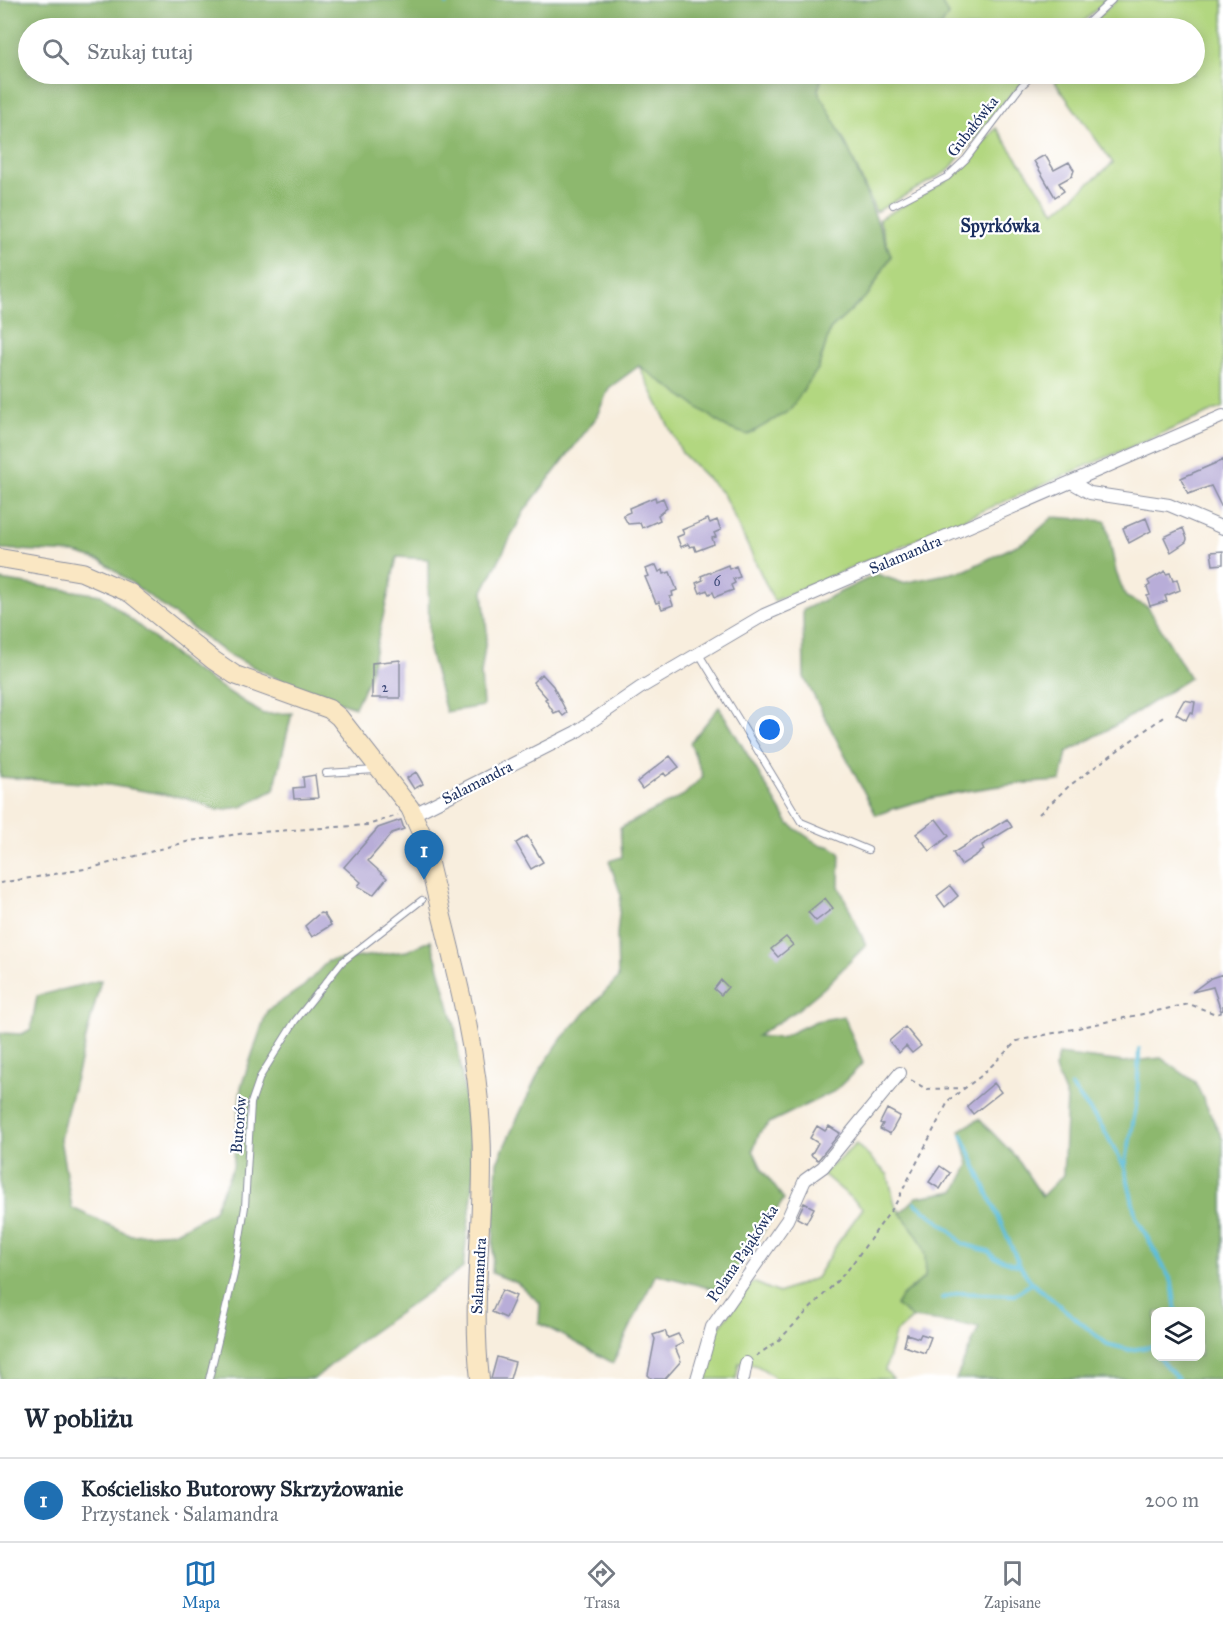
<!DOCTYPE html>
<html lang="pl">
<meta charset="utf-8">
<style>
:root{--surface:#fff;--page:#f2f2f3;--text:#1f2937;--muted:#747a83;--line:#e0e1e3;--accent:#1f6fb2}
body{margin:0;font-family:"IM FELL Great Primer",serif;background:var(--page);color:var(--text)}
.controls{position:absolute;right:18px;bottom:18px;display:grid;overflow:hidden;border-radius:12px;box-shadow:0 3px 15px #0003}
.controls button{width:54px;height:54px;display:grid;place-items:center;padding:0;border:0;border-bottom:2px solid var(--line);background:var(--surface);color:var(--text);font:30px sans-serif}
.you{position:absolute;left:770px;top:730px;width:21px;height:21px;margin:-15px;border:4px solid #fff;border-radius:50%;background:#1a73e8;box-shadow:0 0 0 9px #1a73e833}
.badge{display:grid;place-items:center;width:39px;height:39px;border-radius:50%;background:var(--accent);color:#fff;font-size:20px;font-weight:700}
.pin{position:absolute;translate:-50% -50px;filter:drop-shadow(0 2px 3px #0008)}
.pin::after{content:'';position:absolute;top:32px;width:21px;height:18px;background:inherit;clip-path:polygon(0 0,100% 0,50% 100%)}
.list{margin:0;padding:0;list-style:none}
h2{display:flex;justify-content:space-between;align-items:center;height:78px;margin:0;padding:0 24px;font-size:26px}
h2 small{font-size:20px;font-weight:400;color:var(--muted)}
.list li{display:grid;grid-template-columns:39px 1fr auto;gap:18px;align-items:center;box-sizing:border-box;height:84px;padding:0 24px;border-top:2px solid var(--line)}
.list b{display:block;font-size:22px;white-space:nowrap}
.list p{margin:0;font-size:20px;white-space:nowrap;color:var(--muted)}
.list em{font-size:20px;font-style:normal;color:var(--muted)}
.icon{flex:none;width:33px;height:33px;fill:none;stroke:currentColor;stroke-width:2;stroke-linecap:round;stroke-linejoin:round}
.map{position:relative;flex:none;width:1223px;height:1379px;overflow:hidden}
.search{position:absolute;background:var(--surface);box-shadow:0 3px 15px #0003;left:18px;right:18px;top:18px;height:66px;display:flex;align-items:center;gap:15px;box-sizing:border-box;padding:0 21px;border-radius:33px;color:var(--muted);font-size:22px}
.sheet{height:162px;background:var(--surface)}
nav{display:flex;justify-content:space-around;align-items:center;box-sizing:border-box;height:84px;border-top:2px solid var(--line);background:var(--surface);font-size:16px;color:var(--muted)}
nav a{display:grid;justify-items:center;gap:3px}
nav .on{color:var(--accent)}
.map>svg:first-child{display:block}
.green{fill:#b2d780;stroke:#66836f;stroke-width:1.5}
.forest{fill:#8db86e;stroke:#547466;stroke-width:1.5;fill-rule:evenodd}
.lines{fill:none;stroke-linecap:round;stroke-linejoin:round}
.stream{stroke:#5bbdda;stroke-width:4}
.building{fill:#b8add8}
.lane-casing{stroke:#8a8e9e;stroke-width:8}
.street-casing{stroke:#8a8e9e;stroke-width:14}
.secondary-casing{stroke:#8a8e9e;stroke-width:20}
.path{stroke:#8a8e9e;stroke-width:2;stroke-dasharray:4.5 4.5;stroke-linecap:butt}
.lane{stroke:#fff;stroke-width:6}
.street{stroke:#fff;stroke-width:12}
.secondary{stroke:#fae7c3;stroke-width:18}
.labels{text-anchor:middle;stroke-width:4.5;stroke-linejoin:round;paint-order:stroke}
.number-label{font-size:14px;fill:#424e7c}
.street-label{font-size:16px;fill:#1b2f5e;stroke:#fff}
.neighbourhood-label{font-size:18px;font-weight:bold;fill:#1b2f5e;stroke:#fff}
</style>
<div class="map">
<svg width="1223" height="1379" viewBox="0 0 1223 1379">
<rect width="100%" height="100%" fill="#fff"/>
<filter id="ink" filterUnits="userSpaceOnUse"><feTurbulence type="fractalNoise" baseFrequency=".0167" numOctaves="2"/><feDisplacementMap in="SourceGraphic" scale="12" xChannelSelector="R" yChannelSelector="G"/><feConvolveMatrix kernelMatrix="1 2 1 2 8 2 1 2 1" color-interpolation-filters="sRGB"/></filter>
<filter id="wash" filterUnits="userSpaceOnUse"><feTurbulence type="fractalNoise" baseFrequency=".008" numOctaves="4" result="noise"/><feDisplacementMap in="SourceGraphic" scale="24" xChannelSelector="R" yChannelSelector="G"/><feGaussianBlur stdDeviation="1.35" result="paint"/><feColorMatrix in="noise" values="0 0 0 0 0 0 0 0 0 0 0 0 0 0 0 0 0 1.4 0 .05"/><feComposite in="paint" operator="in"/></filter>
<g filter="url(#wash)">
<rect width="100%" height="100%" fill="#f8eede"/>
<!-- green -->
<path class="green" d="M 940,0 L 1106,0 L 1077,28 L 935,28 L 941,27 L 948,15 Z
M 1117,0 L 1223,0 L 1223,407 L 774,601 L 723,494 L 682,453 L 639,366 L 671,387 L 818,369 L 830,330 L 868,294 L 891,256 L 879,219 L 953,177 L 996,128 L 1055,212 L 1113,163 L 1049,74 L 1194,74 L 1194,28 L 1086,28 Z
M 823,74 L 1032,74 L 1005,101 L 948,171 L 876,212 L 849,150 L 818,90 Z
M 856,1144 L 888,1175 L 895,1205 L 919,1237 L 927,1256 L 925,1277 L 901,1297 L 896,1305 L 913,1318 L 895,1334 L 885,1370 L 893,1379 L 776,1379 C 764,1369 755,1362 739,1363 L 736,1379 L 702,1379 L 717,1330 L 753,1282 L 779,1293 L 816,1278 L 837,1244 L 863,1208 L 823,1174 Z"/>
<!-- forest -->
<path class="forest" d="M 0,0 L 940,0 L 948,15 L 941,27 L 935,28 L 28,28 L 28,74 L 823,74 L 818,90 L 849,150 L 891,256 L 869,294 L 830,330 L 818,369 L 789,411 L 748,435 L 727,428 L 639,366 L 609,388 L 596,418 L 525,510 L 483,591 L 487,632 L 481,674 L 483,706 L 446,712 L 429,650 L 428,559 L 397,557 L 369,677 L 355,707 L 292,686 L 227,654 L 102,561 L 75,553 L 0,549 Z
M 1053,517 L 1106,521 L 1116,572 L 1126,597 L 1148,607 L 1190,678 L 1123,721 L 1067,752 L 1061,781 C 999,784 934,793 876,815 L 804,677 L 803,610 L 877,574 L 903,583 L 966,570 L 1027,540 Z
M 0,580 L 101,595 L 188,666 L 263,714 L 292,713 L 274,790 L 242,807 L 217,810 L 186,798 L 109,785 L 0,777 Z
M 719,707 L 789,824 L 818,844 L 832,847 L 840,853 L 839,886 L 866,945 L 824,988 L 796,1011 L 757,1036 L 780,1038 L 816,1021 L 844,1016 L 863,1063 L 835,1091 L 771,1122 L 760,1132 L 753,1150 L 763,1171 L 784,1199 L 724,1292 L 656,1274 L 613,1363 L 539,1323 L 540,1303 L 517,1283 L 492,1273 L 497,1162 L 540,1070 L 562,1038 L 618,978 L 617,935 L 621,895 L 609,861 L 622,857 L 620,828 L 684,795 L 703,776 L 690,743 Z
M 431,940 L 455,1026 L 475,1170 L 463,1268 L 362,1339 L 314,1379 L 0,1379 L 0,1033 L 22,1034 L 31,1029 L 37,996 L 101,980 L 60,1139 L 72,1208 L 131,1235 L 176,1232 L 213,1212 L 233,1167 L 241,1087 L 267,1011 L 304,986 L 328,961 L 407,951 Z
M 1058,1054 L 1124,1062 L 1161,1058 L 1195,1082 L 1223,1140 L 1223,1379 L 956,1379 L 979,1327 L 913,1318 L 896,1305 L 901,1297 L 925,1277 C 928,1246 919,1236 900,1213 L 917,1197 L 955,1191 L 969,1165 L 960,1130 L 979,1119 L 1016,1157 L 1042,1196 L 1063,1175 L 1067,1099 L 1055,1069 ZM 1156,1312 L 1200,1312 L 1200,1356 L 1156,1356 Z"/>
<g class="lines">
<!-- stream -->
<path class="stream" d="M 447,0 L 447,4
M 1071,1086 L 1101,1125 L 1125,1168 L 1136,1217 L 1172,1282 L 1176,1312
M 962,1135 L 1020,1266
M 1125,1167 L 1137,1101 L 1139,1049
M 915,1203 L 950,1230 L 963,1244 L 988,1251 L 994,1257 L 1020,1266 L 1032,1283 L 1107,1344 L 1130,1350 L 1156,1346
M 942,1298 L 959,1293 L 1014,1295 L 1032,1283
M 1157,1356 L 1178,1379"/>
</g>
<g id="blocks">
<!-- building -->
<path class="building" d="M 1045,155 L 1054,170 L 1069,162 L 1074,170 L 1072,176 L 1059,183 L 1064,191 L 1055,197 L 1034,161 Z
M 1223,460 L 1223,510 L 1211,486 L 1188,494 L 1181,478 Z
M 655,497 L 656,501 L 663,498 L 667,508 L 658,515 L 660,520 L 642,528 L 640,523 L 628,524 L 623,515 L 630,512 L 629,508 Z
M 1146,518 L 1151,531 L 1129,543 L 1123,528 Z
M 708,519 L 710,523 L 717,520 L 721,530 L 714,533 L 716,537 L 712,538 L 714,544 L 696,551 L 694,546 L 690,547 L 688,544 L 681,547 L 677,537 L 684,534 L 682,530 Z
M 1183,528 L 1187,539 L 1186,542 L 1171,552 L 1164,537 Z
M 1223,551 L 1223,564 L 1213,565 L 1211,552 Z
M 656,565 L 659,572 L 663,570 L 664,574 L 670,572 L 677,590 L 672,592 L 673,596 L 670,597 L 673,605 L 662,609 L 659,602 L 656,603 L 645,577 L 649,576 L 646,569 Z
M 728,565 L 729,569 L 736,566 L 740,577 L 733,579 L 735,583 L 731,585 L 733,590 L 715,597 L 713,592 L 709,594 L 707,590 L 700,593 L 696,583 L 703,580 L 701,576 Z
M 1165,571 L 1166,574 L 1170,573 L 1173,581 L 1177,579 L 1180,590 L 1165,596 L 1167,601 L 1150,606 L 1147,596 L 1150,595 L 1147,587 L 1150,585 L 1148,581 Z
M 400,660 L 400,698 L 372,698 L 372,663 Z
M 542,674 L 553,686 L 567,713 L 563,716 L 559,711 L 554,713 L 545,699 L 547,698 L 533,682 Z
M 1184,700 L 1195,702 L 1193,714 L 1190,712 L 1186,720 L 1176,714 Z
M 670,756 L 679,767 L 666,776 L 664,773 L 642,789 L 637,782 Z
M 416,772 L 423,784 L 414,789 L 407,778 Z
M 315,775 L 318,798 L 294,799 L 293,788 L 304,787 L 303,777 Z
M 936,819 L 949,836 L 930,851 L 916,834 Z
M 1007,819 L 1012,827 L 982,845 L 984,850 L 961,865 L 953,853 Z
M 401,820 L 404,829 L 392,833 L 368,861 L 387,878 L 373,895 L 358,886 L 361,882 L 344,867 L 378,828 Z
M 527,836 L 543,862 L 531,869 L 516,843 Z
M 950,886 L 958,896 L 945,907 L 937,896 Z
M 825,898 L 833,908 L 816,921 L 808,912 Z
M 320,913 L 324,914 L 331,925 L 312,937 L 305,926 Z
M 786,937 L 793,945 L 778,957 L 771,949 Z
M 1223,974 L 1223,1010 L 1221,1011 L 1213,987 L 1192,992 L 1211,978 Z
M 721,980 L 728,987 L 721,995 L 714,989 Z
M 905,1027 L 921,1046 L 912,1053 L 906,1046 L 899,1053 L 889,1041 Z
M 994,1083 L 1001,1092 L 973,1114 L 967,1106 Z
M 887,1109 L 900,1116 L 890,1134 L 880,1129 L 883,1124 L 880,1123 Z
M 817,1126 L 825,1131 L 829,1126 L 840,1133 L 818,1160 L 811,1155 L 818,1143 L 810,1138 Z
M 940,1166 L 950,1173 L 940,1189 L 929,1182 Z
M 804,1203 L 814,1208 L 806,1223 L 797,1218 Z
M 502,1290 L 516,1296 L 506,1318 L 492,1312 Z
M 665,1331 L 668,1338 L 678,1334 L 683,1343 L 675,1347 L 681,1361 L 665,1379 L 652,1379 L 648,1375 L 655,1339 L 653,1335 Z
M 907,1334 L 919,1338 L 921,1334 L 931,1337 L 925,1353 L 904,1346 Z
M 497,1357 L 515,1362 L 510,1379 L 491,1379 Z"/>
</g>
</g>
<g filter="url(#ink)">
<use href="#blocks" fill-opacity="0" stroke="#8a8e9e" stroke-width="1.5"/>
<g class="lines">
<!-- lane casing -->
<g class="lane-casing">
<path id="lane" d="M 1082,28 L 1112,0
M 893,205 L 947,177 L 966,159 L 1021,86 L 1034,74
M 699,654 L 801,822 L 868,850
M 326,773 L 376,770
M 209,1379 L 234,1274 L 245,1207 L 251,1103 L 260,1077 L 295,1021 L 342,962 L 422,900"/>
</g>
<!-- street casing -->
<g class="street-casing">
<path id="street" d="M 1071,482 L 1090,493 L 1169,505 L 1223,528
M 414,814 L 576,732 L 640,688 L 764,615 L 1223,416
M 697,1379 L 712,1327 L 787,1220 L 805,1180 L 823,1167 L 900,1073
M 743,1379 L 746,1363"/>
</g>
<!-- secondary casing -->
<g class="secondary-casing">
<path id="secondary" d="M 0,558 L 82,572 L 130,593 L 213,660 L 235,675 L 329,709 L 339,717 L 410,808 L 423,837 C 444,934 476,1029 481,1128 C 486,1212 470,1295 480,1379"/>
</g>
<!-- path -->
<path class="path" d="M 1039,814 L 1069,786 L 1166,715
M 0,883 L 91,868 L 190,841 L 246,833 L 368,825 L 398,815
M 911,1080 L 926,1089 L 965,1088
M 756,1356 L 778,1341 L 847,1271 L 895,1205 L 949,1100 L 981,1076 L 1017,1041 L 1189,1004 L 1216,1014 L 1223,1012"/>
<!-- lane -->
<use href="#lane" class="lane"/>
<!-- street -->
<use href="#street" class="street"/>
<!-- secondary -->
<use href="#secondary" class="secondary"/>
</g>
</g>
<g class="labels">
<!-- number labels -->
<g class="number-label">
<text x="717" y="586">6</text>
<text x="385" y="692">2</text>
</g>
<!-- street labels -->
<g class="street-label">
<text transform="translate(972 126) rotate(-52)" y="6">Gubałówka</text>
<text transform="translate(905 554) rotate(-23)" y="6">Salamandra</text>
<text transform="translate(477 782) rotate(-27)" y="6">Salamandra</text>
<text transform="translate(238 1125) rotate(-85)" y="6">Butorów</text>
<text transform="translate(742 1253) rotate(-56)" y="6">Polana Pająkówka</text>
<text transform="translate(478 1276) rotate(-87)" y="6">Salamandra</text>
</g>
<!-- neighbourhood labels -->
<g class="neighbourhood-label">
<text x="1000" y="232">Spyrkówka</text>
</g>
</g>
</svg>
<div class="controls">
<button><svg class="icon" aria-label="layers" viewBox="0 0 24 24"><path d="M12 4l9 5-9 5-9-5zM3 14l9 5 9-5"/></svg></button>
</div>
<div class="you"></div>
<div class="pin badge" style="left:424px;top:880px">1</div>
<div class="search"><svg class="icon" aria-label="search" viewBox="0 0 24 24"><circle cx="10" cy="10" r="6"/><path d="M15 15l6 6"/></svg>Szukaj tutaj</div>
</div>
<section class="sheet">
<h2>W pobliżu<small></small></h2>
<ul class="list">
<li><span class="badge">1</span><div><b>Kościelisko Butorowy Skrzyżowanie</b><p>Przystanek · Salamandra</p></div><em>200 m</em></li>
</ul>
</section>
<nav>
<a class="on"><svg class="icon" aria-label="map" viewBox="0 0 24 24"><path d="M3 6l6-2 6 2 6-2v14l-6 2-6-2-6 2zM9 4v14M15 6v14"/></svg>Mapa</a>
<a><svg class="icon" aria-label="directions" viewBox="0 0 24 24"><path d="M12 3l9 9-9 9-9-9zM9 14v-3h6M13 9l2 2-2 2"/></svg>Trasa</a>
<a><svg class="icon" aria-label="saved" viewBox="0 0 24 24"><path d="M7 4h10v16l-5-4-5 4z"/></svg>Zapisane</a>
</nav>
